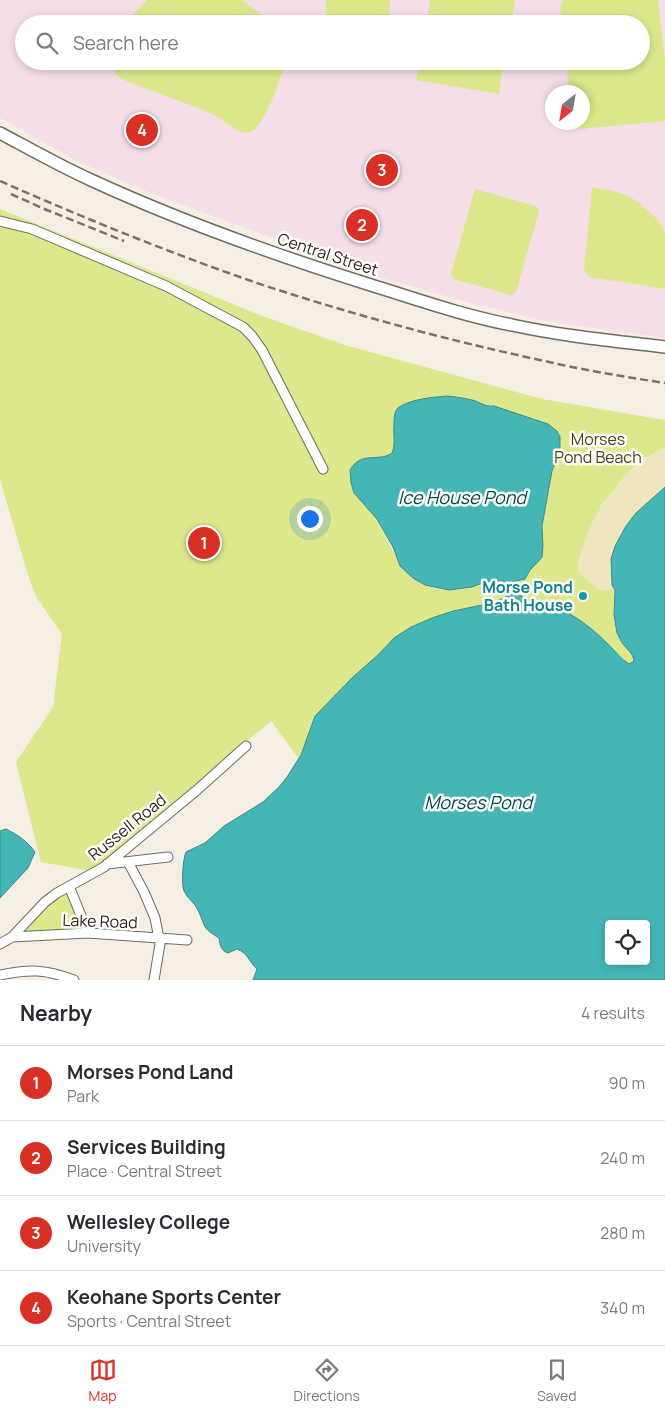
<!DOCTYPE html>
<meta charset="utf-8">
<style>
:root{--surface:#fff;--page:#f2f2f3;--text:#2b2b33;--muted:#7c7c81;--line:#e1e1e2;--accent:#d93025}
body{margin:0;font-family:Manrope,sans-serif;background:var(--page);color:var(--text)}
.controls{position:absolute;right:15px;bottom:15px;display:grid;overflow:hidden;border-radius:5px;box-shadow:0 2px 8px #0003}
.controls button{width:45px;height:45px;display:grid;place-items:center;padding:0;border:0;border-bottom:1px solid var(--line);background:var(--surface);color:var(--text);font:25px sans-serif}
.compass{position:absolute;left:545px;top:85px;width:45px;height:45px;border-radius:50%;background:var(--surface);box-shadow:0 2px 8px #0003;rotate:211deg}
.you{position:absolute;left:309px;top:518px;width:18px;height:18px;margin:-12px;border:4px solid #fff;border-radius:50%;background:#1a73e8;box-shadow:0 0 0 8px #1a73e833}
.badge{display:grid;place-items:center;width:32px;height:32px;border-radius:50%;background:var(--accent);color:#fff;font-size:16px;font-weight:700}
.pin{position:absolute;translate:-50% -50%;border:2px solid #fff;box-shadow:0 1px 5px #0006}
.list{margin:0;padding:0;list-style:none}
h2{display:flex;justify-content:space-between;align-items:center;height:65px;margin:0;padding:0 20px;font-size:21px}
h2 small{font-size:16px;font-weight:400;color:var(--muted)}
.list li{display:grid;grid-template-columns:32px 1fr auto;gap:15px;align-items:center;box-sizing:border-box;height:75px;padding:0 20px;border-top:1px solid var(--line)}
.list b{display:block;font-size:19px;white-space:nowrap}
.list p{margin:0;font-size:16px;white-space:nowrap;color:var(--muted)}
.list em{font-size:16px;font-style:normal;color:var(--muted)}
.icon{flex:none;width:28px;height:28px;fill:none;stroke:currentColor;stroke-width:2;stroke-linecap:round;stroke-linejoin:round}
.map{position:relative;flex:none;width:665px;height:980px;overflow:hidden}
.search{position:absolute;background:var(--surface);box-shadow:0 2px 8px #0003;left:15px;right:15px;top:15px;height:55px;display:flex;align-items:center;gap:12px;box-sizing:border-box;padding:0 18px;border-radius:28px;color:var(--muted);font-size:19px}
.sheet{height:365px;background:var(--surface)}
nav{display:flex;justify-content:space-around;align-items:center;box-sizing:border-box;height:70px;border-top:1px solid var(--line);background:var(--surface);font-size:14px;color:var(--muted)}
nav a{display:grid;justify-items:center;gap:2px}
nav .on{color:var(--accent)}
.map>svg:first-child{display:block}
.education{fill:#f6dee8;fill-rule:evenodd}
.green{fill:#dce88b}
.sand{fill:#efe6c0}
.water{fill:#45b6b6;stroke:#3d8b8a;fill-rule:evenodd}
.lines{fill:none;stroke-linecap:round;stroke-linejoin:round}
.minor-casing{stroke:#716b62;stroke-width:11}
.major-casing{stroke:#716b62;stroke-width:14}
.minor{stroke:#fff;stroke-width:9}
.major{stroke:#fff;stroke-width:11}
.rail{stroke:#78746d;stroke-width:2.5;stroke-dasharray:8 4;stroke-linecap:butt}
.culture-dot{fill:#0f9aa8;stroke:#fffcf8;stroke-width:2}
.labels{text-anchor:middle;stroke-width:5;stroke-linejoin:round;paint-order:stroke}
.street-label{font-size:16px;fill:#292723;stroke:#fffcf8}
.park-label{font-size:16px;fill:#41461d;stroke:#fffcf8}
.culture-label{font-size:16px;font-weight:bold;fill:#0d838f;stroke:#fffcf8;text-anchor:end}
.water-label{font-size:18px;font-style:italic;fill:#004949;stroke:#fffcf8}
</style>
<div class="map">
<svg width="665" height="980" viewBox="0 0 665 980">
<rect width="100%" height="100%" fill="#f5eee3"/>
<!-- education -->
<path class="education" d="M 0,0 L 665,0 L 665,338 L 571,325 L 537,319 L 470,303 L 372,275 L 148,192 L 79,162 L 0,118 ZM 24,24 L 641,24 L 641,61 L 24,61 ZM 552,92 L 582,92 L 582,122 L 552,122 Z"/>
<!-- green -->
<path class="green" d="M 147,0 L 242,0 L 275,24 L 129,24 L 132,15 Z
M 326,0 L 390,0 L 389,24 L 325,24 Z
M 430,0 L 515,0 L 511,24 L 426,24 Z
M 563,0 L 658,0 L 665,60 L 665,121 L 580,129 L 575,123 L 582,122 L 582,92 L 569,92 L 566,61 L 641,61 L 641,24 L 562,24 L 560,8 Z
M 116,61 L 285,61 C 281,78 266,125 250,132 C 240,137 224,120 214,115 C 204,110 193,106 182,102 C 162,95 142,87 121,79 C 114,74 113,69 116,61 Z
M 324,61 L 388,61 L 388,65 L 324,64 Z
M 420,61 L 504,61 L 499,94 L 416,80 Z
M 592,187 L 613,191 L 626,195 L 637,201 L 657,219 L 665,231 L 665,289 L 589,277 L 584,270 Z
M 475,189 L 536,206 L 539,211 L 516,292 L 511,295 L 454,279 L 451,274 Z
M 0,209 L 262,316 L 348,346 L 542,399 L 665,420 L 665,449 L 663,448 L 642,460 L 624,477 L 600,507 L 601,591 L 613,588 L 615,590 C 614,607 612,626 620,641 C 625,648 636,654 632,663 L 629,664 C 621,659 616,652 609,645 C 599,636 575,616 562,611 C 548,604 523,601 512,590 L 511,587 L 512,582 L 525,579 L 530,570 L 538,562 L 543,551 L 542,526 L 553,467 L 535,419 L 521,416 L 494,406 L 486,406 L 480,402 L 448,396 L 434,397 L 416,401 L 407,404 L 397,410 L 394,425 L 394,445 L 392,453 L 383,457 L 368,457 L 351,468 L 350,470 L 351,483 L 354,493 L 377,519 L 402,569 L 425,585 L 438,589 L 458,589 L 475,586 L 485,582 L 492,581 L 503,581 L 508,585 L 510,590 L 509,595 L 504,598 L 487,604 L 453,611 L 422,623 L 411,627 L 394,638 L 379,654 L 353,677 L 315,716 L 299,759 L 271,721 L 91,871 L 41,862 L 16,762 L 53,707 L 62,634 L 37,598 L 30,581 L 0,480 Z
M 69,886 L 88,933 L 12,937 Z"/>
<!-- sand -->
<path class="sand" d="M 663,448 L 665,449 L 665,487 L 636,513 L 626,526 L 613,551 L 611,565 L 612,585 L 613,588 L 601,591 L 578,573 C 577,562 580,554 584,543 C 598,502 625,469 663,448 Z"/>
<!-- water -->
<path class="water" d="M 448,396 C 456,397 464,398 472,400 C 481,402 484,407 494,406 L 548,424 L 557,431 L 560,437 L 560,448 L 552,471 L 542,526 L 543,546 L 542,557 L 538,562 L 530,570 L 525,579 L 512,582 L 511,587 L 512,590 C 523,601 551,604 566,612 C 582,620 597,633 609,645 C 616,652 621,659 629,664 L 634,661 L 633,657 L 631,653 L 622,643 L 617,633 L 614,615 L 615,590 L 612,585 L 611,559 L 615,546 L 626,526 L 636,513 L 665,487 L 665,980 L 253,980 L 257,969 C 249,962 248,953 237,949 L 228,953 C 221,951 220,945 219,938 C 201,927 206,927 198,910 C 195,903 187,898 184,891 C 181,885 183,858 186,852 L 205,843 L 224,826 L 263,802 L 279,787 L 287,777 L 301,755 L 315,716 L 353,677 L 379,654 L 394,638 L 411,627 L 432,618 L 453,611 L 487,604 L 504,598 L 509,595 L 510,591 L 508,585 L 503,581 L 491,581 L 485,582 L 472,587 L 449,590 L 425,585 L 413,578 L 400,566 L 393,547 L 377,519 L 354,493 L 351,483 L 350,470 C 362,450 377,463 392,453 C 396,444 393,434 394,425 C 394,420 394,413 397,409 C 407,399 435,397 448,396 ZM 609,924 L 646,924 L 646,961 L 609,961 Z
M 6,829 C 18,835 27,841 35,852 L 28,868 L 0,898 L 0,831 Z"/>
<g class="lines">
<!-- minor casing -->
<g class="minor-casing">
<path id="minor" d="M 0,221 L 32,229 L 166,286 L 243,327 L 252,336 L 262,350 L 323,469
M 128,862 L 144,892 L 155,918 L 160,944 L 154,980
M 107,864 L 168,857
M 69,886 L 88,933
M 12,937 L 88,933 L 187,940
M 0,944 L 12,937 L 45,902 L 57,893 L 104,867 L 197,790 L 246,746
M 0,975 C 29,969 46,969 74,980"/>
</g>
<!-- major casing -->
<g class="major-casing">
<path id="major" d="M 0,133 C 30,149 60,166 91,180 C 182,222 278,256 374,286 C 419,300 465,316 512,325 C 562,336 614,341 665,347"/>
</g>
<!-- minor -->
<use href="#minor" class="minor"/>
<!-- major -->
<use href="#major" class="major"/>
<!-- rail -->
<path class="rail" d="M 0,181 C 84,218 170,253 257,283 C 353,315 451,341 549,362 C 588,371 626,377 665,383
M 11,194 L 42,208 L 124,241"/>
</g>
<!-- markers -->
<circle class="culture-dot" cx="583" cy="596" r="5"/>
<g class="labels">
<!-- street labels -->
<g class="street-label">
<text transform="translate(328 254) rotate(18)" y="6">Central Street</text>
<text transform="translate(127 827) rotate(-39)" y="6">Russell Road</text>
<text transform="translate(100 921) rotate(2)" y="6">Lake Road</text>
</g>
<!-- park labels -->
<g class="park-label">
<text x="598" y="445">Morses<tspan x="598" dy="18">Pond Beach</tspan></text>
</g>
<!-- culture labels -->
<g class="culture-label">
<text x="573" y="593">Morse Pond<tspan x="573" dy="18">Bath House</tspan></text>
</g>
<!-- water labels -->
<g class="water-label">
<text x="462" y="504">Ice House Pond</text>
<text x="478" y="809">Morses Pond</text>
</g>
</g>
</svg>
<div class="controls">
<button><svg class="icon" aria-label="locate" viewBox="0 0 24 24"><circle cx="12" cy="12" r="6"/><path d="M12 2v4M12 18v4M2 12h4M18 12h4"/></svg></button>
</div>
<svg class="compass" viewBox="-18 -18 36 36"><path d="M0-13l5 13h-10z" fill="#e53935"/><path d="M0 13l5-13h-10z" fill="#7c7c81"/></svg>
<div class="you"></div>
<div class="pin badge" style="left:204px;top:543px">1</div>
<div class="pin badge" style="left:362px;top:225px">2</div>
<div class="pin badge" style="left:382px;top:170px">3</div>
<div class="pin badge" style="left:142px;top:130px">4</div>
<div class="search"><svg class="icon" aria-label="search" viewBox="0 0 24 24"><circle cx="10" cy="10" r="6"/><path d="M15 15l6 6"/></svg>Search here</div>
</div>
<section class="sheet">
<h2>Nearby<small>4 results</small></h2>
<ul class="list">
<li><span class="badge">1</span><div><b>Morses Pond Land</b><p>Park</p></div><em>90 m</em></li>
<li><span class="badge">2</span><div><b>Services Building</b><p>Place · Central Street</p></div><em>240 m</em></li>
<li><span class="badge">3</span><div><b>Wellesley College</b><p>University</p></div><em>280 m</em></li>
<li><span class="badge">4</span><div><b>Keohane Sports Center</b><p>Sports · Central Street</p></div><em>340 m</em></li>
</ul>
</section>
<nav>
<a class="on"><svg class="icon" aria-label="map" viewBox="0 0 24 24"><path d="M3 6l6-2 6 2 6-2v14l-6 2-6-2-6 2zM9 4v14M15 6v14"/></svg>Map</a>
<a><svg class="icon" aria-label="directions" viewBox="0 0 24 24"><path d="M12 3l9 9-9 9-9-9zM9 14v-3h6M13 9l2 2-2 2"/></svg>Directions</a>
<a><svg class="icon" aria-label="saved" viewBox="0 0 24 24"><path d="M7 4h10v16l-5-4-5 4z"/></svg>Saved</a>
</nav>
